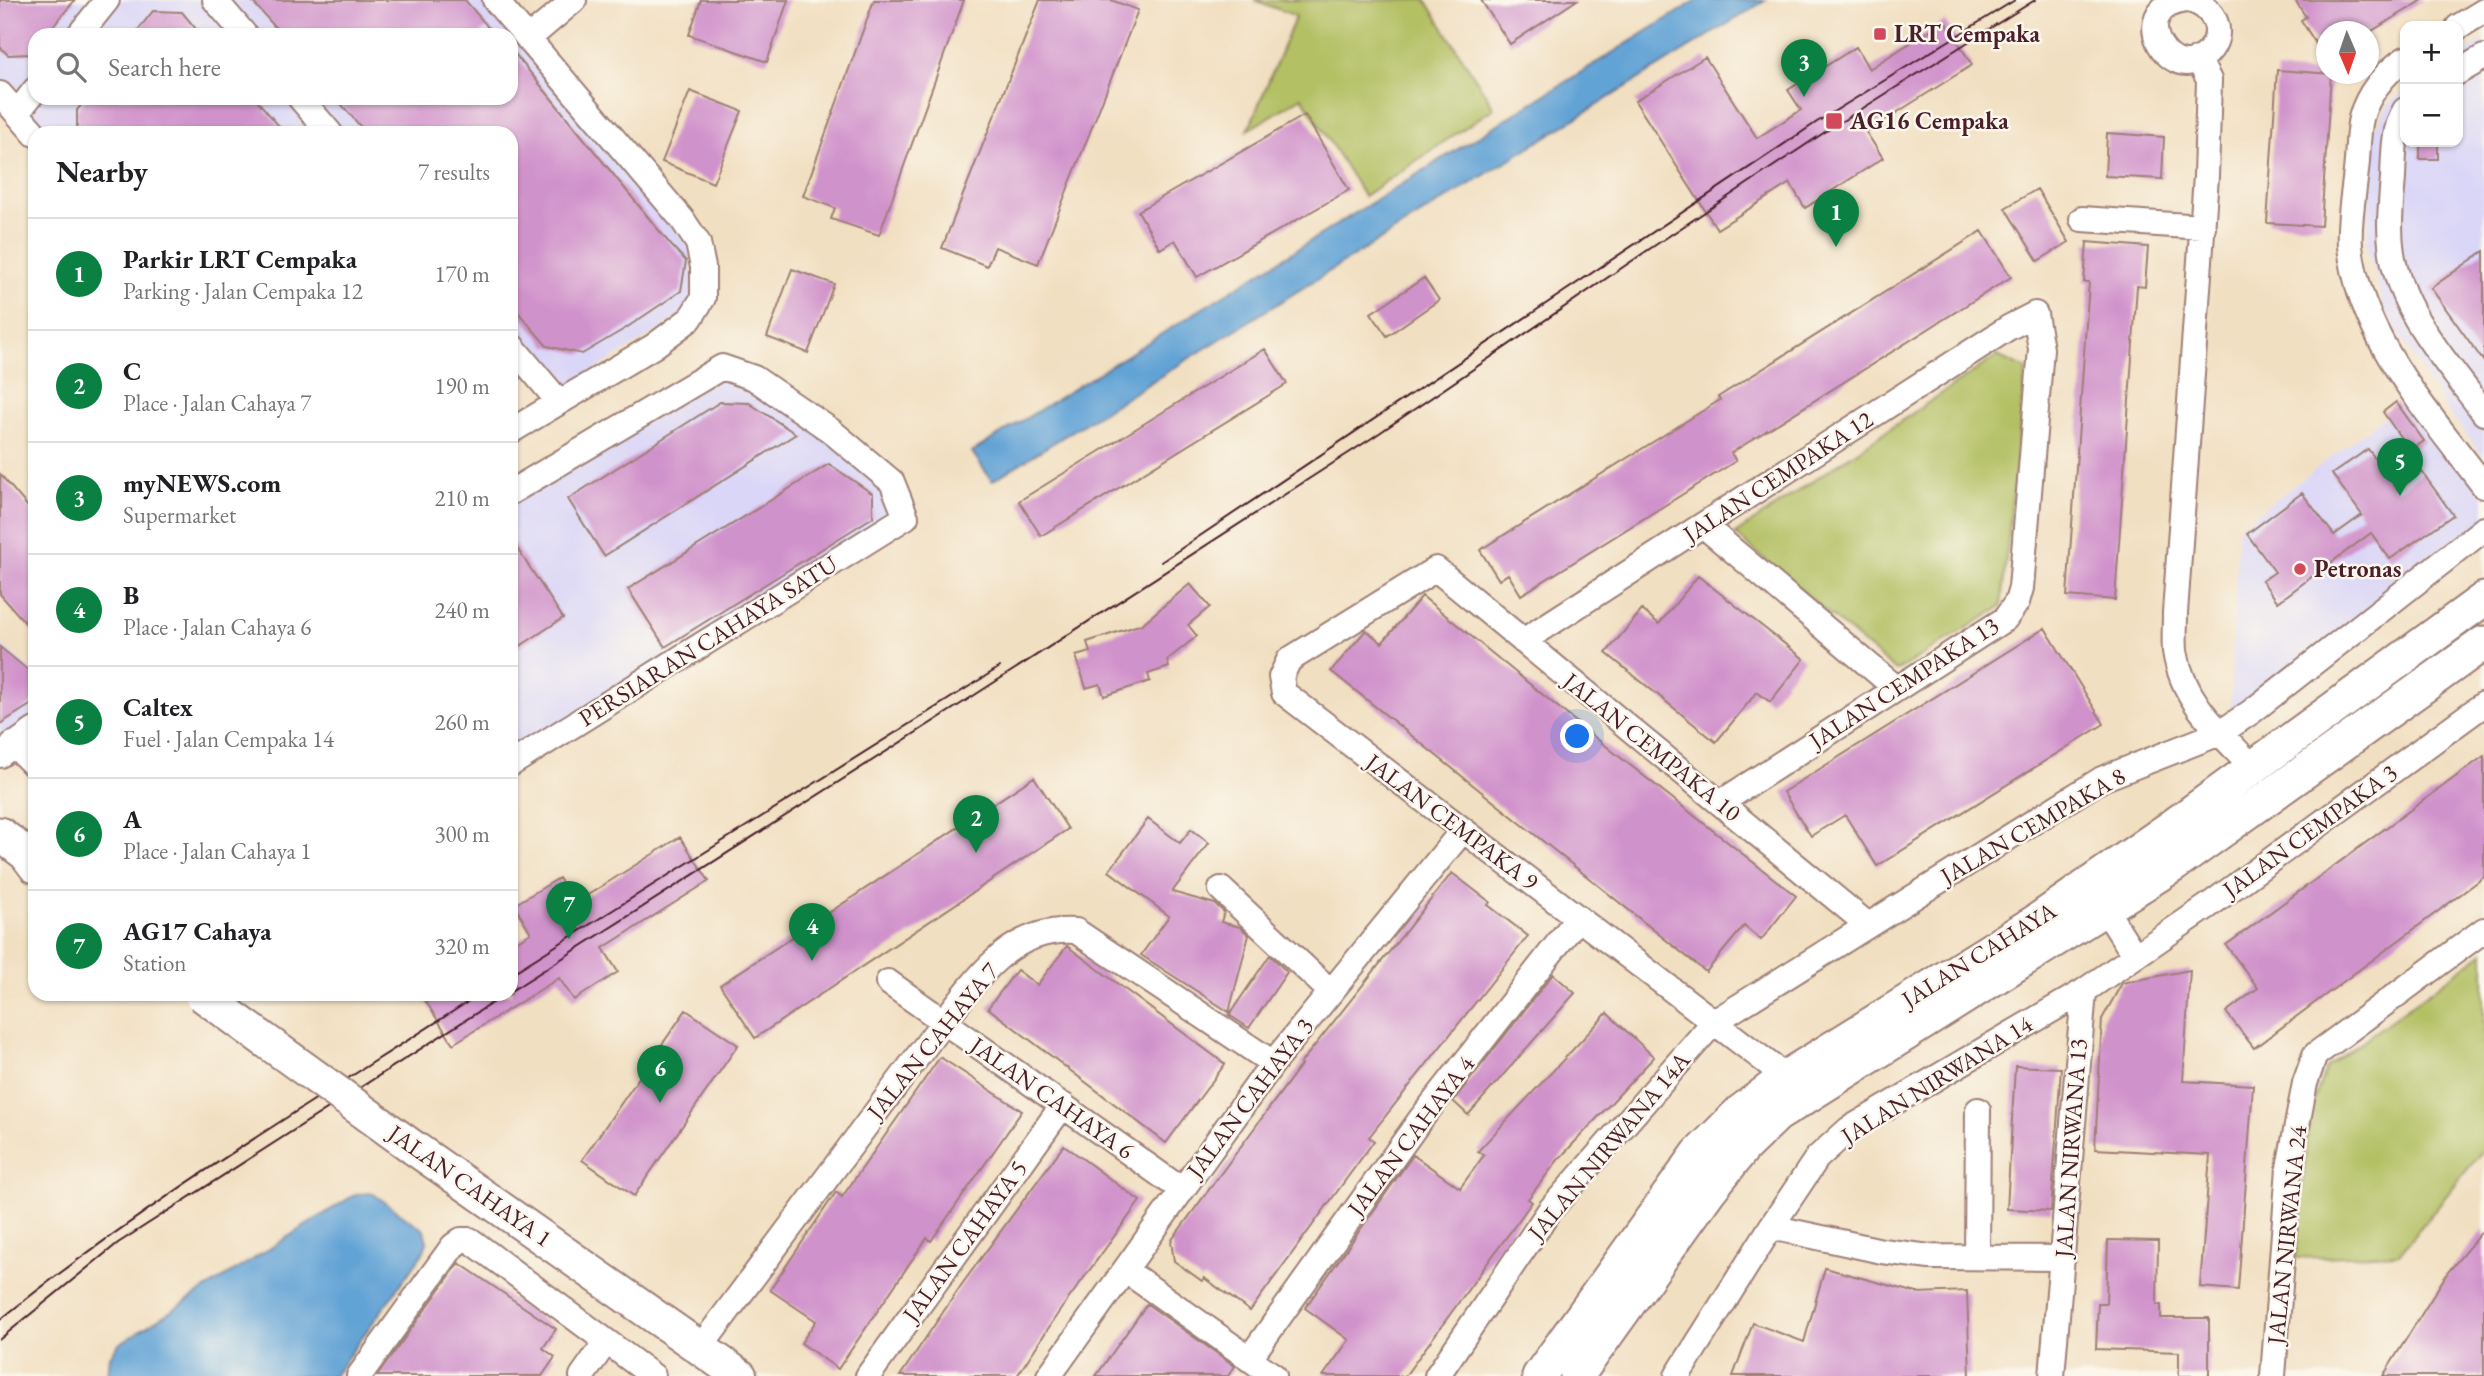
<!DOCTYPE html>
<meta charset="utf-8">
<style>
:root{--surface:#fff;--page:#f6f6f6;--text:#202124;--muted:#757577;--line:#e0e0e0;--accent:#0b8043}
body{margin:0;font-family:"EB Garamond",serif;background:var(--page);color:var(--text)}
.controls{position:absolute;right:21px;top:21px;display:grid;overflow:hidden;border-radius:14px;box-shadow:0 2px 5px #0004}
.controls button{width:63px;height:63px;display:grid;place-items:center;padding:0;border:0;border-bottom:2px solid var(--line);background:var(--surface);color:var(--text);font:35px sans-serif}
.compass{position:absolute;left:2316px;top:21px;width:63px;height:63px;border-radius:50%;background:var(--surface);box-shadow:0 2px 5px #0004;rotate:178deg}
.you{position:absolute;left:1578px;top:737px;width:24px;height:24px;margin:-18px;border:5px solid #fff;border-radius:50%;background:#1a73e8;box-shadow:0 0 0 10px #1a73e833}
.badge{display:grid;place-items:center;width:46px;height:46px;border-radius:50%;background:var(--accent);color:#fff;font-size:23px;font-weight:700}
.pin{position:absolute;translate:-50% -58px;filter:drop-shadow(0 2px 4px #0008)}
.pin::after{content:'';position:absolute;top:37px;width:24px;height:21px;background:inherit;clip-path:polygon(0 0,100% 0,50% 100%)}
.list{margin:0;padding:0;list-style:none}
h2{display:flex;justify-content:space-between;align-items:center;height:91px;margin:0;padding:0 28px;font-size:30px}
h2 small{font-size:23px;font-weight:400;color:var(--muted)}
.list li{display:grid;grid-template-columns:46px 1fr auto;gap:21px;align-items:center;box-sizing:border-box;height:112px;padding:0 28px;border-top:2px solid var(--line)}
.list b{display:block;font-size:26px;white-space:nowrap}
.list p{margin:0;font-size:23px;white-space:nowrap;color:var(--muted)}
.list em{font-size:23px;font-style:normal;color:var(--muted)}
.icon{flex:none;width:38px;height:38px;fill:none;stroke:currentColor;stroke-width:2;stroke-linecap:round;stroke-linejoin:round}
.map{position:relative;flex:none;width:2484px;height:1376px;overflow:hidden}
.search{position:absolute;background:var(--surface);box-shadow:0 2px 5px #0004;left:28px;top:28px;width:490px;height:77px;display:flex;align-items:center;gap:18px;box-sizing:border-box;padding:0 24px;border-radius:21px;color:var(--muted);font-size:26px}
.panel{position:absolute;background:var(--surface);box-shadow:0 2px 5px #0004;left:28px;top:126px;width:490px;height:875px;border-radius:21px}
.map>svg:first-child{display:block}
.built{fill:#dad6f7}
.green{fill:#b3c063;stroke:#7e7047;stroke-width:2}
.water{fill:#62a3d5;stroke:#566180;stroke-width:2}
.building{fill:#d092cb}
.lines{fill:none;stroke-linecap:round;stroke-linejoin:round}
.street-casing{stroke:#9e7f76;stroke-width:28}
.secondary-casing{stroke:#9e7f76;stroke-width:37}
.street{stroke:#fff;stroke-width:24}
.secondary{stroke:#fff;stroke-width:33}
.tram{stroke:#4a1f2b;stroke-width:2}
.secondary-bridge-casing{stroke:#9e7f76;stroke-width:37;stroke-linecap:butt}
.secondary-bridge{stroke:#fff;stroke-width:33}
.poi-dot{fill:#d1495b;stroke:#fbf7ec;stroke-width:2.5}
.labels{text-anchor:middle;stroke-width:5;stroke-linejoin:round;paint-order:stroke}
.poi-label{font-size:24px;font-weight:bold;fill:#4a1f2b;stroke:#fbf7ec;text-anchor:start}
.street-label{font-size:24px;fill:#4a1f2b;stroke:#fbf7ec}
</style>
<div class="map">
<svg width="2484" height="1376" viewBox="0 0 2484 1376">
<rect width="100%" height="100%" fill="#fbf7ec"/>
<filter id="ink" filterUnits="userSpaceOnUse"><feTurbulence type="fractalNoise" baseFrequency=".0143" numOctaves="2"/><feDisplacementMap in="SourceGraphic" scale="14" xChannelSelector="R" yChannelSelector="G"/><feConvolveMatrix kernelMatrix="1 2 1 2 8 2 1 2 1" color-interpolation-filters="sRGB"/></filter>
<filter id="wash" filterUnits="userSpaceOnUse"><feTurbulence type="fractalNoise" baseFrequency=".00686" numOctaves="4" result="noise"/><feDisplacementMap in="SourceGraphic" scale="28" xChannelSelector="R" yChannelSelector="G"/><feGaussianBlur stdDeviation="1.57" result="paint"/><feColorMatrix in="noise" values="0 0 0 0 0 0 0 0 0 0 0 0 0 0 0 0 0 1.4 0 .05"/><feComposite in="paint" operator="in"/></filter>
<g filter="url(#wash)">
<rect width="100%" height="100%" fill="#f1dfc1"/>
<!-- built -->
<path class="built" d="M 0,0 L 481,0 L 511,35 L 35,35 L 35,98 L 511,98 L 511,35 L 689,246 L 695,299 L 685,313 L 563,390 L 511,340 L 511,133 L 49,133 L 0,76 Z
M 2484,40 L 2484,457 L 2446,409 L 2386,313 L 2367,248 L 2371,134 L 2392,100 L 2405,92 L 2405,142 L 2458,142 L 2458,57 Z
M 723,376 L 751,386 L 831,440 L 885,487 L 894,513 L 511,753 L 511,503 Z
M 2409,398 L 2484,497 L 2484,520 L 2230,717 L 2238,528 Z
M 0,643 L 35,674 L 35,722 L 0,744 Z"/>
<!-- green -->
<path class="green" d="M 1254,0 L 1426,0 L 1494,108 L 1364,196 L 1302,97 L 1248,130 L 1296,16 Z
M 1997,356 L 2026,369 L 2001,607 L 1896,671 L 1735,534 Z
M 2484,952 L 2484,1149 L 2399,1254 L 2296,1258 L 2310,1111 L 2326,1068 Z"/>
<!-- water -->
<path class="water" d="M 1697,0 L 1766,0 L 992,481 L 972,452 Z
M 372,1193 L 424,1230 L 427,1242 L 423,1253 L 334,1376 L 108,1376 L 110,1356 L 119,1344 L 351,1197 L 358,1194 Z"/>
<g id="blocks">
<!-- building -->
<path class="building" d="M 0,0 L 75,0 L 46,35 L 35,35 L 35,49 L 30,54 L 8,55 L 0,47 Z
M 251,0 L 465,0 L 488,27 L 478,35 L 282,35 Z
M 701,0 L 788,0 L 767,62 L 689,35 Z
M 874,0 L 964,0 L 879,235 L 831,219 L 835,208 L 803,196 Z
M 1040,0 L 1111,0 L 1138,10 L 1038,264 L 995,247 L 987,266 L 942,248 Z
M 1481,0 L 1577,0 L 1510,44 Z
M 2295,0 L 2423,0 L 2370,32 L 2327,32 L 2327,61 L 2301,20 L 2306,17 Z
M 153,11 L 182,12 L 201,35 L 134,35 Z
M 1945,21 L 1972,65 L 1866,132 L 1883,158 L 1805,208 L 1790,183 L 1717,229 L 1635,101 L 1705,57 L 1757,138 L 1801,110 L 1788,90 L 1856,47 L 1869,69 Z
M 511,49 L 670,244 L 686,261 L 681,291 L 626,328 L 582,354 L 547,346 L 511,304 L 511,133 L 366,133 L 336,98 L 511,98 Z
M 2277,70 L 2331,74 L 2321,226 L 2267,223 Z
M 690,91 L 742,111 L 713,183 L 662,162 Z
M 87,98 L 255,98 L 285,133 L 77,133 L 77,110 Z
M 1305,115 L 1349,190 L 1197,277 L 1175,240 L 1160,249 L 1138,211 Z
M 2107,133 L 2164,137 L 2162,179 L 2105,176 Z
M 2420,142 L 2438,142 L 2438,159 L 2420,159 Z
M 2037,189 L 2069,242 L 2038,261 L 2005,208 Z
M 1982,231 L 2011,277 L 1731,453 L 1736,461 L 1521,595 L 1508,574 L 1499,580 L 1480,550 L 1720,400 L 1718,397 Z
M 2087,242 L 2148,247 L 2145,287 L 2137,286 L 2115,600 L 2067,596 L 2089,282 L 2084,282 Z
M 2484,251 L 2484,362 L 2431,288 Z
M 792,269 L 834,284 L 808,353 L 767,337 Z
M 1424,278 L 1439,300 L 1387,336 L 1371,313 Z
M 1265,349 L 1287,384 L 1041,536 L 1019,501 Z
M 720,402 L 749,403 L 796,434 L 604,556 L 568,499 Z
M 2396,402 L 2424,441 L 2410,451 L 2383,412 Z
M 2368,449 L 2398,490 L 2422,472 L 2453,515 L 2390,559 L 2371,533 L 2278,602 L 2262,581 L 2275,572 L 2247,534 L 2302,493 L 2334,535 L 2362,515 L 2332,474 Z
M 829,464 L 873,494 L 873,517 L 665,647 L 628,589 Z
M 0,474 L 35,515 L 35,634 L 0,594 Z
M 511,539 L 563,618 L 511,652 Z
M 1698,576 L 1804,659 L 1770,702 L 1757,692 L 1716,742 L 1606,653 L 1642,610 L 1659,624 Z
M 1190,584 L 1210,607 L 1188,625 L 1197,636 L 1167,660 L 1169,667 L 1148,674 L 1150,681 L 1104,696 L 1100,684 L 1086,688 L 1076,656 L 1090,652 L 1087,642 L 1142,624 Z
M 1422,596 L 1592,735 L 1796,896 L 1761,940 L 1744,926 L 1706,972 L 1331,671 L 1366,630 L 1382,643 Z
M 2045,628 L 2104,724 L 1877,866 L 1845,815 L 1811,836 L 1783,792 Z
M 0,647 L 35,676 L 35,702 L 0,724 Z
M 2484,756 L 2484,877 L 2254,1048 L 2226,1012 L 2258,988 L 2226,945 Z
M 1034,777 L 1068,829 L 755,1038 L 720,985 Z
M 1148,819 L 1180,843 L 1191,829 L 1209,843 L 1172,892 L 1215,904 L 1224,912 L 1221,922 L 1240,927 L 1249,935 L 1229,1012 L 1141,955 L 1169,916 L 1109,871 Z
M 680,837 L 709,881 L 603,948 L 618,972 L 574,1000 L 559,978 L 453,1044 L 421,994 L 511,994 L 511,945 L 531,933 L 514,905 L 559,878 L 575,903 Z
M 1452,873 L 1490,902 L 1488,905 L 1528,936 L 1369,1137 L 1374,1141 L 1250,1311 L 1204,1278 L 1202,1281 L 1174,1261 L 1171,1241 L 1301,1065 L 1300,1064 Z
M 1067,946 L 1225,1064 L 1166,1143 L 988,1008 L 1017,970 L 1037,985 Z
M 1270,955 L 1287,972 L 1249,1028 L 1229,1015 Z
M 2190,970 L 2183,1081 L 2253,1085 L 2238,1290 L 2200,1287 L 2210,1155 L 2095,1149 L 2102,1019 L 2122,983 Z
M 1553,974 L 1575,993 L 1468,1115 L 1453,1101 Z
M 686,1010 L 738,1045 L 634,1196 L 582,1160 Z
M 1607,1013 L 1654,1057 L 1558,1160 L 1528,1199 L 1532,1202 L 1405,1376 L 1323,1376 L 1349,1340 L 1305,1308 L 1413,1155 L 1460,1188 L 1484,1155 L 1478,1151 Z
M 940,1057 L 1022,1111 L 931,1241 L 927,1238 L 838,1369 L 801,1343 L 816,1321 L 770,1290 L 836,1192 L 842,1197 Z
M 2015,1066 L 2061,1068 L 2051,1211 L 2007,1209 Z
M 1064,1145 L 1140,1201 L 1059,1312 L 1017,1376 L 900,1376 L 962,1284 Z
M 2484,1229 L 2484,1376 L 2383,1376 L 2448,1272 Z
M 2108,1240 L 2158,1241 L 2157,1305 L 2161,1305 L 2161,1318 L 2209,1318 L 2209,1376 L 2179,1376 L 2179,1352 L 2096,1349 L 2098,1303 L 2106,1303 Z
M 459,1263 L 556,1329 L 543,1348 L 555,1357 L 542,1376 L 377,1376 Z
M 1825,1268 L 1917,1293 L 1967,1291 L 1970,1376 L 1733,1376 L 1753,1323 L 1804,1342 Z
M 1147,1304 L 1235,1366 L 1228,1376 L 1096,1376 Z"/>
</g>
</g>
<g filter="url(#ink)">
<use href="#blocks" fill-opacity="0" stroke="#9e7f76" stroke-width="2"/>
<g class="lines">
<!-- street casing -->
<g class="street-casing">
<path id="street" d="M 215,0 L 245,35
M 495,0 L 682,219 L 698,243 L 703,267 L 703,298 L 690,319 L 654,346 L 511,431
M 2186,0 C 2120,7 2175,97 2211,49 C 2226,28 2211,5 2189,0
M 2458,27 L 2484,11
M 79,35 L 107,0
M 528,39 L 574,0
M 2198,59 L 2209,80 L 2206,176 L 2175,613 C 2175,626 2174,639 2175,651 C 2182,700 2219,732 2252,766
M 2405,59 C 2385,72 2367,95 2361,118 C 2358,131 2358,147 2357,161 C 2355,187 2348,220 2350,246 C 2360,339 2430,414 2484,486
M 2458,72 L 2484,57
M 0,94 L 35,134
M 300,98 L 330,133
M 2405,110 C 2393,130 2394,155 2393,178 C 2391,203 2388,228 2392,253 C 2401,315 2449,364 2484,413
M 17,113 L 35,90
M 2082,219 L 2203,227
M 511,345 L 559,402
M 511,492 L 722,367 L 754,378 L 830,430 L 892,482 L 906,517 L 511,764
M 1703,525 L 1896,688
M 1523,641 L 2008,328 L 2035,314 L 2041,349 L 2021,588 L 2017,602 L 2005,619 L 1720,803
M 13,744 L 35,766
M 0,755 L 35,730
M 1221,889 L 1331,992
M 2105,909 L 2135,956
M 888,982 L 1182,1190
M 1786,1077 L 1284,693 L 1281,677 L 1289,660 L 1436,569 L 1868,925
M 1771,1227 L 1882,1251 L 1930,1257 L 2063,1258
M 1977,1257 L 1978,1110
M 1125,1270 L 1274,1376
M 700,1348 L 944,1021 C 979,976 1012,926 1076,931 L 1273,1063
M 1249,1359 L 1420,1120 L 1578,918
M 359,1376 L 453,1246 L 461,1240 L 470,1240 L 653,1376
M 582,1376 L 606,1342
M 868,1376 L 1063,1105
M 1049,1376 L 1273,1063 L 1463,830
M 1437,1376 L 1550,1210 L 1714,1022 L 2102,779 L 2220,733 L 2251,712 L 2484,529
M 1677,1376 L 1771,1227 L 1817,1158 L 1849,1129 L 2084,991 L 2208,906 L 2484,704
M 2052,1376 L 2084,991
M 2273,1376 L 2289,1168 L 2305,1083 L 2315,1055 L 2484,930"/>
</g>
<!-- secondary casing -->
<g class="secondary-casing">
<path id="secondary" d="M 0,834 L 26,854 L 35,866
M 414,1148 L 740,1376
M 1539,1376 L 1698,1154 L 1740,1112 L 1786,1077 L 2035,922 L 2174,825 L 2484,599
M 1577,1376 L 1709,1191 L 1744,1147 L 1777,1115 L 2174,865 L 2484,643"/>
</g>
<!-- street -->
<use href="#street" class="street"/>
<!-- secondary -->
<use href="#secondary" class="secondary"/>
<!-- tram -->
<path class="tram" d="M 1161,562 L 1817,122 L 2015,0
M 511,974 L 1000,667
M 511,991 L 967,700 L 1372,438 L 1651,248 L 1825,132 L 2035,0
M 0,1320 C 150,1198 318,1099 480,994
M 0,1339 L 118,1243 L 506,994"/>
<!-- secondary-bridge casing -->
<g class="secondary-bridge-casing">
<path id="secondary-bridge" d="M 201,994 L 414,1148"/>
</g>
<!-- secondary-bridge -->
<use href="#secondary-bridge" class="secondary-bridge"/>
</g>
</g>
<!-- markers -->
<g class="poi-dot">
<rect x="1873" y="27" width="14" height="14" rx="3.5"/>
<rect x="1825" y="112" width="18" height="18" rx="3.5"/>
<circle cx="2300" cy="569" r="7"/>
</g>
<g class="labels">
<!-- poi labels -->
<g class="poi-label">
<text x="1894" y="42">LRT Cempaka</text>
<text x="1850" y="129">AG16 Cempaka</text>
<text x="2314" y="577">Petronas</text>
</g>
<!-- street labels -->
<g class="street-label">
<text transform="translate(1778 477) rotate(-33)" y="8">JALAN CEMPAKA 12</text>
<text transform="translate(708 641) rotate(-32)" y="8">PERSIARAN CAHAYA SATU</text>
<text transform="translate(1904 683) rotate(-33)" y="8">JALAN CEMPAKA 13</text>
<text transform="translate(1652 747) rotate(39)" y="8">JALAN CEMPAKA 10</text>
<text transform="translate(1452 822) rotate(37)" y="8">JALAN CEMPAKA 9</text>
<text transform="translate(2033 826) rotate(-30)" y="8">JALAN CEMPAKA 8</text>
<text transform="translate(2310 831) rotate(-36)" y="8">JALAN CEMPAKA 3</text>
<text transform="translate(1979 955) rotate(-32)" y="8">JALAN CAHAYA</text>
<text transform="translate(933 1041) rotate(-51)" y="8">JALAN CAHAYA 7</text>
<text transform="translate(1937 1080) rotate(-32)" y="8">JALAN NIRWANA 14</text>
<text transform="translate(1052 1098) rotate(35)" y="8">JALAN CAHAYA 6</text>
<text transform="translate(1250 1098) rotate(-53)" y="8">JALAN CAHAYA 3</text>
<text transform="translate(1411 1136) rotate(-53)" y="8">JALAN CAHAYA 4</text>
<text transform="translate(1609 1146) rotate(-50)" y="8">JALAN NIRWANA 14A</text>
<text transform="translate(2071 1148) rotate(-86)" y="8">JALAN NIRWANA 13</text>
<text transform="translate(470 1186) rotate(35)" y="8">JALAN CAHAYA 1</text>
<text transform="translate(2287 1235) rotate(-84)" y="8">JALAN NIRWANA 24</text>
<text transform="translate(965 1241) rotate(-54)" y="8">JALAN CAHAYA 5</text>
</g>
</g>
</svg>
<div class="controls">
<button>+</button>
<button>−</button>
</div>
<svg class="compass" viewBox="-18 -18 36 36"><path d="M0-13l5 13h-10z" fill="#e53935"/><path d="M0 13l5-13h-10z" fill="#757577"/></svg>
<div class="you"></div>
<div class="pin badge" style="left:1836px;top:247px">1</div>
<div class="pin badge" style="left:976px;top:853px">2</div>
<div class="pin badge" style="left:1804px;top:97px">3</div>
<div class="pin badge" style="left:812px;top:961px">4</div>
<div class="pin badge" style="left:2400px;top:496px">5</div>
<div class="pin badge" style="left:660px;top:1103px">6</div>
<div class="pin badge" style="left:569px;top:939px">7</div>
<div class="search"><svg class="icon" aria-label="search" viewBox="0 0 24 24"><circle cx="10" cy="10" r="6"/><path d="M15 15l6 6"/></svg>Search here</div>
<section class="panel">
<h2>Nearby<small>7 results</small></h2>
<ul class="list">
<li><span class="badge">1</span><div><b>Parkir LRT Cempaka</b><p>Parking · Jalan Cempaka 12</p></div><em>170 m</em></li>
<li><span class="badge">2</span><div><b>C</b><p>Place · Jalan Cahaya 7</p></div><em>190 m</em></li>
<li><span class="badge">3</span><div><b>myNEWS.com</b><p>Supermarket</p></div><em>210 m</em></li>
<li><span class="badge">4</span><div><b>B</b><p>Place · Jalan Cahaya 6</p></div><em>240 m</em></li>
<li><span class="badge">5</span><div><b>Caltex</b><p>Fuel · Jalan Cempaka 14</p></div><em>260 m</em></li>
<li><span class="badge">6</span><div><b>A</b><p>Place · Jalan Cahaya 1</p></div><em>300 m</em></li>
<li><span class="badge">7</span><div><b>AG17 Cahaya</b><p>Station</p></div><em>320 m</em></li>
</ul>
</section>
</div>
